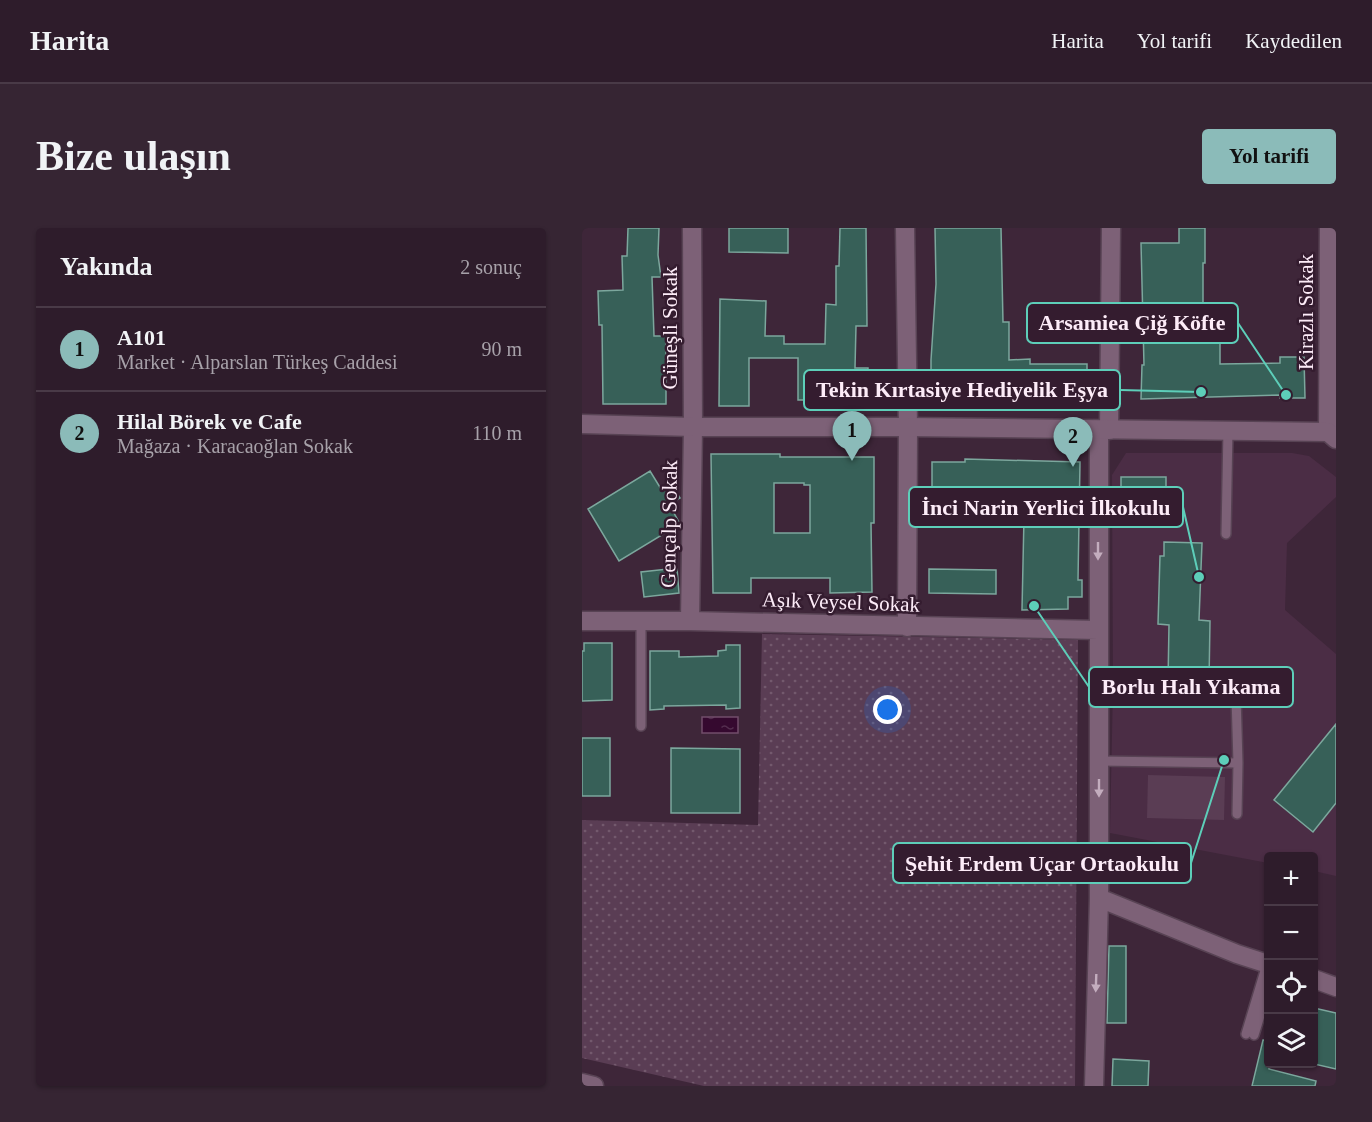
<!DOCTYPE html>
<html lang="tr">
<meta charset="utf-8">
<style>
:root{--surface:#2e1c2b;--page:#362533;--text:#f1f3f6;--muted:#a7a1a9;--line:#493a47;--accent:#8bbbb9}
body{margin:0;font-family:"Times New Roman",serif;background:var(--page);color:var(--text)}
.controls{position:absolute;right:18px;bottom:18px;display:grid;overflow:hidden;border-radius:6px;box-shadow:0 2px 4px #0004}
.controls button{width:54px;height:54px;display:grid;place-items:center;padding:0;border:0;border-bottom:2px solid var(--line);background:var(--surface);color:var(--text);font:30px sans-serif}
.you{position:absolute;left:306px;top:482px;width:21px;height:21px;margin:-15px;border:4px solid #fff;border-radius:50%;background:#1a73e8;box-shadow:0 0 0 9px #1a73e833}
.badge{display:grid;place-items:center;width:39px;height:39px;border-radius:50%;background:var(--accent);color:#111;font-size:20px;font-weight:700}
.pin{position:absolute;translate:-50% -50px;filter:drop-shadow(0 2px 3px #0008)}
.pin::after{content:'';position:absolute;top:32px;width:21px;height:18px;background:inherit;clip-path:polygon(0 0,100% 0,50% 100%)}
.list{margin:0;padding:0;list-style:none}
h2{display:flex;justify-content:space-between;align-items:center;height:78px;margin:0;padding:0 24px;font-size:26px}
h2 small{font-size:20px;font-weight:400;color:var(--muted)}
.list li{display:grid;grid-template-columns:39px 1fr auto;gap:18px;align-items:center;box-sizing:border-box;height:84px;padding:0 24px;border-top:2px solid var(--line)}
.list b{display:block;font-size:22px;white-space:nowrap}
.list p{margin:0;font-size:20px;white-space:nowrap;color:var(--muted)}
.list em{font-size:20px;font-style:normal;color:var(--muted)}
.icon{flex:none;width:33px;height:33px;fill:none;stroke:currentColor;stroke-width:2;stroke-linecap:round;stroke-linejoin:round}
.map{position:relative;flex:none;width:754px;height:858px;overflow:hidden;border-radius:6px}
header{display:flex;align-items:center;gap:36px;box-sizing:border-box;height:84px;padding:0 30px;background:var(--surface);border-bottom:2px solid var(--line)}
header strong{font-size:28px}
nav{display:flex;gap:33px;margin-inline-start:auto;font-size:21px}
.intro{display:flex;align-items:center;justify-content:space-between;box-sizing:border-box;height:144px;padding:0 36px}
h1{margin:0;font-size:42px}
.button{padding:15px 27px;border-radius:6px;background:var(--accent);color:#111;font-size:21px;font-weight:700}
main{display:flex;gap:36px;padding:0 36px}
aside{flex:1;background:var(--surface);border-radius:6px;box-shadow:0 2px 4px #0004}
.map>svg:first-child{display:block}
.built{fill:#4b2d45}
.grass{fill:url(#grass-dots)}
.park{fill:#5a3d54}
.water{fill:url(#water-ripples);stroke:#714d6b;stroke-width:1.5}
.building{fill:#376058;stroke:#7ca79d;stroke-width:1.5;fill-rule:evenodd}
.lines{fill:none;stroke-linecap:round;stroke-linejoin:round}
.lane-casing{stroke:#584354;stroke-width:12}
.street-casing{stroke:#584354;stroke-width:21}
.secondary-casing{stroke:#584354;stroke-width:21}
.lane{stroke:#7d6177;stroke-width:9}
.street{stroke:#7d6177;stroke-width:18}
.secondary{stroke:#7d6177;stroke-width:18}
.oneway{fill:#c3adbe}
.labels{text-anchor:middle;stroke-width:5;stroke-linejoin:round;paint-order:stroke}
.street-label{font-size:21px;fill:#fdecf8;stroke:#341c2f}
.leader{fill:none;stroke:#5dceb9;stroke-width:2}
.callout-dot{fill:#5dceb9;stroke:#341c2f;stroke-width:2}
.callout{fill:#341c2f;stroke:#5dceb9;stroke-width:2}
.callout-label{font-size:22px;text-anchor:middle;font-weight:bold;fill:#fdecf8}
</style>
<header>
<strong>Harita</strong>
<nav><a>Harita</a><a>Yol tarifi</a><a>Kaydedilen</a></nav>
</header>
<div class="intro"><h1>Bize ulaşın</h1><a class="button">Yol tarifi</a></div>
<main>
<aside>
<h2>Yakında<small>2 sonuç</small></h2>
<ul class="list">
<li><span class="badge">1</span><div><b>A101</b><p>Market · Alparslan Türkeş Caddesi</p></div><em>90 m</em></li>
<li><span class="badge">2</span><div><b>Hilal Börek ve Cafe</b><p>Mağaza · Karacaoğlan Sokak</p></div><em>110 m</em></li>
</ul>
</aside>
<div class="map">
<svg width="754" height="858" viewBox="0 0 754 858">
<defs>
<pattern id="grass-dots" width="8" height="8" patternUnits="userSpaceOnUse" patternTransform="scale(1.5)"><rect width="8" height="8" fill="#5a3d54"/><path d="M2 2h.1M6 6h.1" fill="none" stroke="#73596d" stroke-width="1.8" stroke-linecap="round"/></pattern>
<pattern id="water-ripples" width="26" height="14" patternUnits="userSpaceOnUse" patternTransform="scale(1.5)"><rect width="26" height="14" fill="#35092f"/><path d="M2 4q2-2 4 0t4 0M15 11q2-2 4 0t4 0" fill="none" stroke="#532d4e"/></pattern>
</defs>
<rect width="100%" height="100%" fill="#3e2639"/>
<!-- built -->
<path class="built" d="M 544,225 L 710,225 L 727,228 L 754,249 L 754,269 L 705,315 L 703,382 L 754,426 L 754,648 L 732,643 L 732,628 L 686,628 L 686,635 L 528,605 L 531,458 L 530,247 Z"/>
<!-- grass -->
<path class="grass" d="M 180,406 L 496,412 L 493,858 L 122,858 L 0,830 L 0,592 L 176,597 Z"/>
<!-- park -->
<path class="park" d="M 566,547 L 643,549 L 642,592 L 565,590 Z"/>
<!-- water -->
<path class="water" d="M 120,489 L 156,489 L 156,505 L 120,505 Z"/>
<!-- building -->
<path class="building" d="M 46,0 L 77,0 L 76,27 L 79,49 L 70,49 L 72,108 L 84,108 L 84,176 L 21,176 L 20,97 L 17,97 L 16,63 L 41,62 L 40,28 L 45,28 Z
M 147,0 L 206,0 L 206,25 L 147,24 Z
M 258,0 L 284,0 L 285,98 L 274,98 L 273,140 L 286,140 L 286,169 L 245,169 L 245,172 L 216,172 L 216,130 L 167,130 L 167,178 L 137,178 L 138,71 L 184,73 L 183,108 L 202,108 L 202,116 L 243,116 L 244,76 L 254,77 L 254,38 L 257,38 Z
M 353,0 L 419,0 L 421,94 L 427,94 L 427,132 L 448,131 L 448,136 L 505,136 L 505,180 L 461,180 L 461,175 L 349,177 L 349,132 L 354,56 Z
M 597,0 L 623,0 L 623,35 L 621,35 L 621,91 L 638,91 L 638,136 L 698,135 L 698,129 L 722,129 L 723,170 L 698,170 L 698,167 L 559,171 L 560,137 L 562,137 L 559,15 L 597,15 Z
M 129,226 L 198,226 L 198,229 L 292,229 L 292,295 L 289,295 L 290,364 L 248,365 L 248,350 L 169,350 L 169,365 L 131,365 ZM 192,255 L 222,255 L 222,257 L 228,257 L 228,305 L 192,305 Z
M 383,231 L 498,234 L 496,352 L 500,352 L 500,369 L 486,369 L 486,381 L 440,382 L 442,289 L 412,289 L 412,293 L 350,293 L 350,234 L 383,234 Z
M 68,243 L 79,261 L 89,255 L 98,270 L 87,276 L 98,296 L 37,333 L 6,281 Z
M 539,249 L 584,249 L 584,268 L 539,269 Z
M 582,314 L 620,315 L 617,392 L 628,393 L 627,454 L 586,453 L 587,397 L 576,396 L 578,328 L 582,328 Z
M 95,340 L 97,365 L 62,369 L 59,344 Z
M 347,341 L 414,342 L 414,366 L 347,365 Z
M 2,415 L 30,415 L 30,472 L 0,473 L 0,423 L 2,423 Z
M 144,417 L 158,417 L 158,480 L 144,481 L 144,477 L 82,478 L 82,481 L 68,482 L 68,423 L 97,423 L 97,429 L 136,428 L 136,423 L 144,422 Z
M 754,496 L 754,575 L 731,604 L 692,572 Z
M 0,510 L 28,510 L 28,568 L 0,568 Z
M 89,520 L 158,521 L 158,585 L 89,585 Z
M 527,718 L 544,718 L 544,795 L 525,795 Z
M 732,780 L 754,785 L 754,841 L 732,836 Z
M 681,812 L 687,813 L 687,841 L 734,853 L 733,858 L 670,858 Z
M 531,831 L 567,833 L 566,858 L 530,858 Z"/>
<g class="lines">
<!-- lane casing -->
<g class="lane-casing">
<path id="lane" d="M 644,306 L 646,202
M 654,468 L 656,535 L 655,586
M 59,498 L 59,394
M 517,533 L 656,535
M 664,806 L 685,736
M 672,807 L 686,762"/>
</g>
<!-- street casing -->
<g class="street-casing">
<path id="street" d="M 323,0 L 326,199 L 325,399
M 527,202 L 529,0
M 746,204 L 747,0
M 0,393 L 108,393 L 516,402
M 108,393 L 111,199 L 110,0
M 517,670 L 655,726 L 686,736
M 732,751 L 754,759
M 512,858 L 517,670 L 517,202"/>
</g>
<!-- secondary casing -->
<g class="secondary-casing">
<path id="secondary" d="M 0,196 L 111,199 L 326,199 L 746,204 L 754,211
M 0,855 L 12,858"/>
</g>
<!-- lane -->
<use href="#lane" class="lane"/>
<!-- street -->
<use href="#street" class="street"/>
<!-- secondary -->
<use href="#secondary" class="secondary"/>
</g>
<!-- one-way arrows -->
<defs><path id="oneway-solid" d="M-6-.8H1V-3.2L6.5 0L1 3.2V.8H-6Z" transform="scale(1.5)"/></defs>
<g class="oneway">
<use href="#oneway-solid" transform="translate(516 323) rotate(90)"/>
<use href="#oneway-solid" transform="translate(517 560) rotate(90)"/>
<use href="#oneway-solid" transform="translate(514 755) rotate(92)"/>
</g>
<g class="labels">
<!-- street labels -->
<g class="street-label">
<text transform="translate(724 84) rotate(-90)" y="7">Kirazlı Sokak</text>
<text transform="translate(88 100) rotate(-90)" y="7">Güneşli Sokak</text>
<text transform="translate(87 296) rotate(-89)" y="7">Gençalp Sokak</text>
<text transform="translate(259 374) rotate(2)" y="7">Aşık Veysel Sokak</text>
</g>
</g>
<!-- callouts -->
<path class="leader" d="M704 167L656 95M619 164L538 162M617 349L601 279M452 378L507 459M642 532L609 635"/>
<g class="callout-dot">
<circle cx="704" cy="167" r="6"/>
<circle cx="619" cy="164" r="6"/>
<circle cx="617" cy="349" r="6"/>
<circle cx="452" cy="378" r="6"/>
<circle cx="642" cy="532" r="6"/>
</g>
<g class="callout">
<rect x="445" y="75" width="211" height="40" rx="6"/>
<rect x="222" y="142" width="316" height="40" rx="6"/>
<rect x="327" y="259" width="274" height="40" rx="6"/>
<rect x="507" y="439" width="204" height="40" rx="6"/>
<rect x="311" y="615" width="298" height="40" rx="6"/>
</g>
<g class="callout-label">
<text x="550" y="102">Arsamiea Çiğ Köfte</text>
<text x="380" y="169">Tekin Kırtasiye Hediyelik Eşya</text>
<text x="464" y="287">İnci Narin Yerlici İlkokulu</text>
<text x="609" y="466">Borlu Halı Yıkama</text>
<text x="460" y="643">Şehit Erdem Uçar Ortaokulu</text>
</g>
</svg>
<div class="controls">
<button>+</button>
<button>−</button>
<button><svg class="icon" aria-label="locate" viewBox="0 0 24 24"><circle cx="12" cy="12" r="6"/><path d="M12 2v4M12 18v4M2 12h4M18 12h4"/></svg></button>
<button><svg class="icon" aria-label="layers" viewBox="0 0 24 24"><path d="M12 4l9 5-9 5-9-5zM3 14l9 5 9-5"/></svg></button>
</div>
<div class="you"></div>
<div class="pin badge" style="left:270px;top:233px">1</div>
<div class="pin badge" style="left:491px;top:239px">2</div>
</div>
</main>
